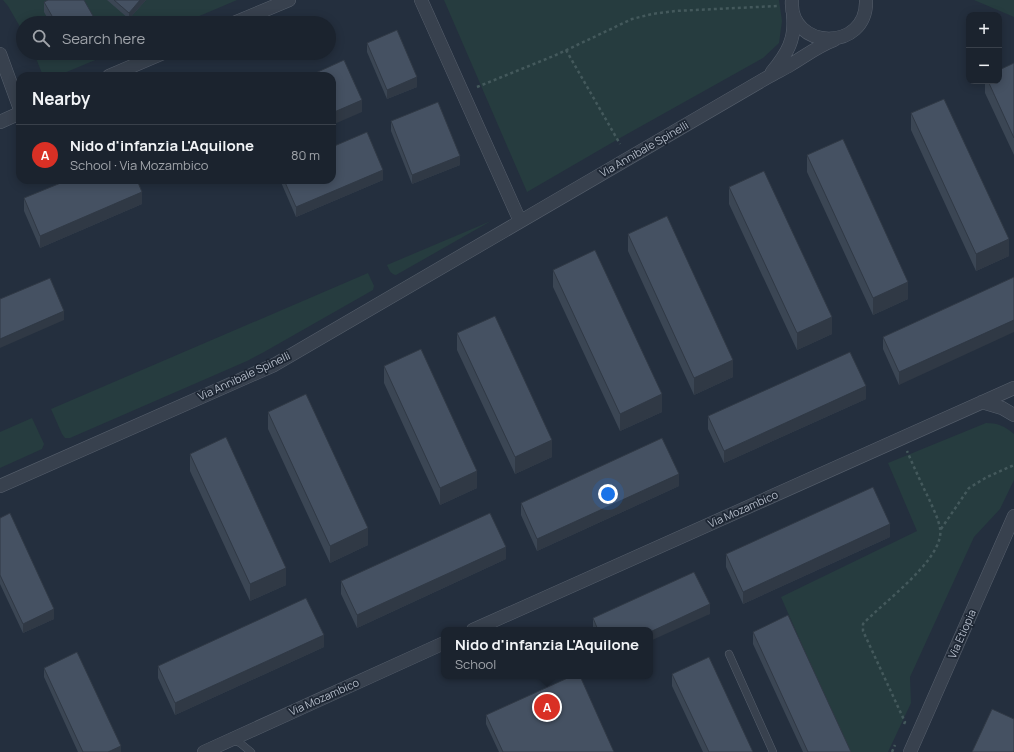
<!DOCTYPE html>
<meta charset="utf-8">
<style>
:root{--surface:#1b232e;--page:#282f3a;--text:#f1f3f6;--muted:#a0a4aa;--line:#39404a;--accent:#d93025}
body{margin:0;font-family:Manrope,sans-serif;background:var(--page);color:var(--text)}
.controls{position:absolute;right:12px;top:12px;display:grid;overflow:hidden;border-radius:8px;box-shadow:0 2px 10px #0003}
.controls button{width:36px;height:36px;display:grid;place-items:center;padding:0;border:0;border-bottom:1px solid var(--line);background:var(--surface);color:var(--text);font:20px sans-serif}
.you{position:absolute;left:608px;top:494px;width:14px;height:14px;margin:-10px;border:3px solid #fff;border-radius:50%;background:#1a73e8;box-shadow:0 0 0 6px #1a73e833}
.badge{display:grid;place-items:center;width:26px;height:26px;border-radius:50%;background:var(--accent);color:#fff;font-size:13px;font-weight:700}
.pin{position:absolute;translate:-50% -50%;border:2px solid #fff;box-shadow:0 1px 4px #0006}
.popup{position:absolute;left:441px;top:627px;width:212px;height:52px;box-sizing:border-box;display:grid;place-content:center;border-radius:8px;background:var(--surface);filter:drop-shadow(0 1px 3px #0005);font-size:13px;white-space:nowrap;color:var(--muted)}
.popup b{font-size:15px;color:var(--text)}
.popup::after{content:'';position:absolute;left:50%;top:100%;margin-left:-8px;border:8px solid transparent;border-top-color:var(--surface)}
.list{margin:0;padding:0;list-style:none}
h2{display:flex;justify-content:space-between;align-items:center;height:52px;margin:0;padding:0 16px;font-size:17px}
h2 small{font-size:13px;font-weight:400;color:var(--muted)}
.list li{display:grid;grid-template-columns:26px 1fr auto;gap:12px;align-items:center;box-sizing:border-box;height:60px;padding:0 16px;border-top:1px solid var(--line)}
.list b{display:block;font-size:15px;white-space:nowrap}
.list p{margin:0;font-size:13px;white-space:nowrap;color:var(--muted)}
.list em{font-size:13px;font-style:normal;color:var(--muted)}
.icon{flex:none;width:22px;height:22px;fill:none;stroke:currentColor;stroke-width:2;stroke-linecap:round;stroke-linejoin:round}
.map{position:relative;flex:none;width:1014px;height:752px;overflow:hidden}
.search{position:absolute;background:var(--surface);box-shadow:0 2px 10px #0003;left:16px;top:16px;width:320px;height:44px;display:flex;align-items:center;gap:10px;box-sizing:border-box;padding:0 14px;border-radius:22px;color:var(--muted);font-size:15px}
.panel{position:absolute;background:var(--surface);box-shadow:0 2px 10px #0003;left:16px;top:72px;width:320px;height:112px;border-radius:12px}
.map>svg:first-child{display:block}
.green{fill:#263c3f}
.lines{fill:none;stroke-linecap:round;stroke-linejoin:round}
.service-casing{stroke:#565f6c;stroke-width:8}
.minor-casing{stroke:#565f6c;stroke-width:14}
.path{stroke:#44595c;stroke-width:2.5;stroke-dasharray:3 3;stroke-linecap:butt}
.service{stroke:#38414e;stroke-width:7}
.minor{stroke:#38414e;stroke-width:13}
.wall{fill:#3b4654}
.shaded-wall{fill:#303945}
.building{fill:#455162;stroke:#303945}
.labels{text-anchor:middle;stroke-width:3.5;stroke-linejoin:round;paint-order:stroke}
.street-label{font-size:11px;fill:#b4bcc9;stroke:#1d2633}
</style>
<div class="map">
<svg width="1014" height="752" viewBox="0 0 1014 752">
<rect width="100%" height="100%" fill="#242f3e"/>
<!-- green -->
<path class="green" d="M 3,0 L 237,0 L 183,23 L 23,23 L 23,32 L 8,6 Z
M 444,0 L 779,0 L 782,21 L 779,43 L 763,58 L 620,138 L 527,192 Z
M 974,0 L 1014,0 L 1014,17 Z
M 34,53 L 112,53 L 57,76 L 43,76 Z
M 491,221 L 396,275 C 390,274 389,269 387,265 Z
M 368,273 L 374,286 L 373,290 L 264,352 L 247,361 L 70,438 L 65,438 L 62,434 L 51,409 Z
M 32,418 L 44,444 L 42,449 L 0,468 L 0,432 Z
M 986,423 C 997,423 1005,426 1014,434 L 1014,480 L 1000,509 L 974,537 L 910,677 L 911,703 L 888,752 L 849,752 L 781,597 L 917,531 L 888,463 Z"/>
<g class="lines">
<!-- service casing -->
<g class="service-casing">
<path id="service" d="M 729,654 L 773,752
M 232,740 L 240,743 L 251,752"/>
</g>
<!-- minor casing -->
<g class="minor-casing">
<path id="minor" d="M 421,0 L 520,221
M 792,0 C 788,50 868,53 866,0
M 234,23 L 289,0
M 0,54 L 20,109
M 772,72 C 787,54 796,39 793,15
M 109,76 L 163,53
M 0,122 L 20,113
M 982,402 L 1002,408 L 1014,415
M 0,486 L 274,365 L 768,77 C 775,73 783,69 790,65 C 805,56 818,46 834,40
M 473,630 L 1014,388
M 204,752 L 444,643
M 910,752 L 1014,516"/>
</g>
<!-- path -->
<path class="path" d="M 566,50 L 620,144
M 477,87 L 556,55 L 632,19 L 652,14 L 675,11 L 777,6
M 941,529 L 969,488 L 987,477 L 1014,465
M 904,724 L 905,722 L 863,631 L 863,624 C 882,603 946,558 940,528 C 938,518 933,508 929,499 C 921,483 914,467 907,451
M 892,752 L 895,745"/>
<!-- service -->
<use href="#service" class="service"/>
<!-- minor -->
<use href="#minor" class="minor"/>
</g>
<!-- wall -->
<path class="wall" d="M 107,0 L 146,0 L 129,19 Z
M 44,2 L 97,23 L 50,23 L 44,12 Z
M 367,43 L 417,87 L 387,99 L 367,52 Z
M 1014,63 L 1014,155 L 985,93 L 985,81 L 999,81 Z
M 911,113 L 1009,256 L 976,271 L 911,130 Z
M 391,121 L 460,165 L 412,184 L 391,131 Z
M 807,155 L 908,299 L 873,315 L 807,172 Z
M 280,180 L 383,180 L 296,217 Z
M 729,187 L 832,334 L 797,350 L 729,204 Z
M 24,198 L 142,204 L 40,248 L 24,211 Z
M 628,234 L 733,377 L 694,395 L 628,251 Z
M 553,270 L 662,412 L 620,431 L 553,287 Z
M 1014,277 L 899,385 L 883,349 L 883,337 Z
M 457,333 L 552,457 L 515,474 L 457,350 Z
M 384,366 L 477,488 L 440,505 L 384,383 Z
M 866,399 L 724,463 L 708,429 L 708,416 Z
M 268,412 L 368,545 L 330,563 L 268,429 Z
M 190,454 L 286,585 L 250,601 L 190,471 Z
M 679,486 L 537,551 L 521,515 L 521,503 Z
M 0,518 L 54,619 L 23,633 L 0,584 Z
M 890,537 L 743,604 L 726,567 L 726,554 Z
M 506,559 L 357,628 L 341,594 L 341,581 Z
M 710,614 L 650,630 L 594,630 L 593,628 L 593,618 Z
M 753,632 L 851,752 L 803,752 L 753,644 Z
M 324,647 L 175,715 L 158,678 L 158,666 Z
M 44,668 L 121,752 L 78,752 L 44,677 Z
M 672,674 L 753,752 L 703,752 L 672,686 Z
M 486,715 L 614,752 L 499,752 L 486,724 Z"/>
<!-- shaded-wall -->
<path class="shaded-wall" d="M 140,0 L 146,0 L 129,19 L 129,13 Z
M 417,77 L 417,87 L 387,99 L 387,90 Z
M 362,100 L 362,112 L 332,125 L 332,113 Z
M 460,156 L 460,165 L 412,184 L 412,175 Z
M 383,170 L 383,180 L 296,217 L 296,207 Z
M 142,192 L 142,204 L 40,248 L 40,236 Z
M 1009,239 L 1009,256 L 976,271 L 976,254 Z
M 908,282 L 908,299 L 873,315 L 873,298 Z
M 64,311 L 64,320 L 0,348 L 0,339 Z
M 832,317 L 832,334 L 797,350 L 797,333 Z
M 1014,320 L 1014,332 L 899,385 L 899,372 Z
M 733,360 L 733,377 L 694,395 L 694,378 Z
M 866,386 L 866,399 L 724,463 L 724,451 Z
M 662,394 L 662,412 L 620,431 L 620,414 Z
M 552,440 L 552,457 L 515,474 L 515,457 Z
M 477,471 L 477,488 L 440,505 L 440,488 Z
M 679,474 L 679,486 L 537,551 L 537,539 Z
M 890,524 L 890,537 L 743,604 L 743,592 Z
M 368,528 L 368,545 L 330,563 L 330,546 Z
M 506,547 L 506,559 L 357,628 L 357,615 Z
M 286,568 L 286,585 L 250,601 L 250,584 Z
M 710,604 L 710,614 L 650,641 L 650,632 Z
M 54,609 L 54,619 L 23,633 L 23,624 Z
M 324,635 L 324,647 L 175,715 L 175,703 Z
M 121,746 L 121,752 L 108,752 Z"/>
<!-- building -->
<path class="building" d="M 48,0 L 84,0 L 97,23 L 56,23 L 44,2 Z
M 114,0 L 140,0 L 129,13 Z
M 397,30 L 417,77 L 387,90 L 367,43 Z
M 344,60 L 362,100 L 332,113 L 332,76 L 309,76 Z
M 1014,63 L 1014,138 L 988,81 L 999,81 L 999,70 Z
M 944,99 L 1009,239 L 976,254 L 911,113 Z
M 438,102 L 460,156 L 412,175 L 391,121 Z
M 367,132 L 383,170 L 296,207 L 284,180 L 332,180 L 332,147 Z
M 843,139 L 908,282 L 873,298 L 807,155 Z
M 764,171 L 832,317 L 797,333 L 729,187 Z
M 68,180 L 137,180 L 142,192 L 40,236 L 24,198 Z
M 667,216 L 733,360 L 694,378 L 628,234 Z
M 595,250 L 662,394 L 620,414 L 553,270 Z
M 1014,277 L 1014,320 L 899,372 L 883,337 Z
M 50,278 L 64,311 L 0,339 L 0,299 Z
M 495,316 L 552,440 L 515,457 L 457,333 Z
M 421,349 L 477,471 L 440,488 L 384,366 Z
M 850,352 L 866,386 L 724,451 L 708,416 Z
M 306,394 L 368,528 L 330,546 L 268,412 Z
M 226,437 L 286,568 L 250,584 L 190,454 Z
M 662,438 L 679,474 L 537,539 L 521,503 Z
M 873,487 L 890,524 L 743,592 L 726,554 Z
M 10,513 L 54,609 L 23,624 L 0,575 L 0,518 Z
M 490,513 L 506,547 L 357,615 L 341,581 Z
M 694,572 L 710,604 L 650,632 L 650,630 L 598,630 L 593,618 Z
M 306,598 L 324,635 L 175,703 L 158,666 Z
M 788,615 L 851,752 L 808,752 L 753,632 Z
M 77,652 L 121,746 L 108,752 L 83,752 L 44,668 Z
M 709,657 L 753,752 L 709,752 L 672,674 Z
M 572,676 L 580,676 L 614,752 L 503,752 L 486,715 Z
M 992,709 L 1014,719 L 1014,752 L 972,752 Z"/>
<g class="labels">
<!-- street labels -->
<g class="street-label">
<text transform="translate(644 149) rotate(-30)" y="4">Via Annibale Spinelli</text>
<text transform="translate(244 376) rotate(-25)" y="4">Via Annibale Spinelli</text>
<text transform="translate(743 509) rotate(-24)" y="4">Via Mozambico</text>
<text transform="translate(962 634) rotate(-66)" y="4">Via Etiopia</text>
<text transform="translate(324 697) rotate(-24)" y="4">Via Mozambico</text>
</g>
</g>
</svg>
<div class="controls">
<button>+</button>
<button>−</button>
</div>
<div class="you"></div>
<div class="pin badge" style="left:547px;top:707px">A</div>
<div class="popup"><b>Nido d'infanzia L'Aquilone</b>School</div>
<div class="search"><svg class="icon" aria-label="search" viewBox="0 0 24 24"><circle cx="10" cy="10" r="6"/><path d="M15 15l6 6"/></svg>Search here</div>
<section class="panel">
<h2>Nearby<small></small></h2>
<ul class="list">
<li><span class="badge">A</span><div><b>Nido d'infanzia L'Aquilone</b><p>School · Via Mozambico</p></div><em>80 m</em></li>
</ul>
</section>
</div>
